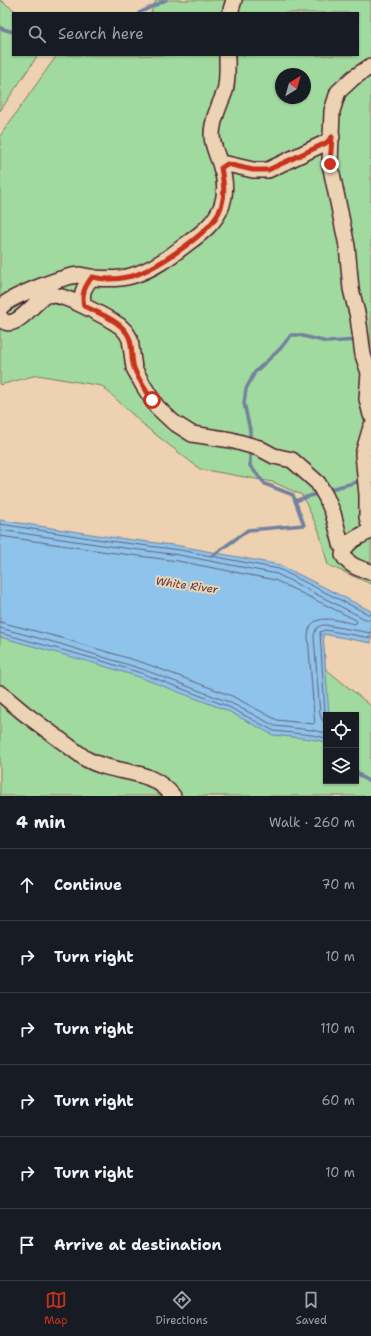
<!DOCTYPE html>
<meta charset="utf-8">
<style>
:root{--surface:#171b24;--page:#242831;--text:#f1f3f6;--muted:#9ea1a6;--line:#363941;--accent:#c8321e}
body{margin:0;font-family:"Shantell Sans",sans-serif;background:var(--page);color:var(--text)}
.controls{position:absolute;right:12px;bottom:12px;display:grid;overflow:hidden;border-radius:0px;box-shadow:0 1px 3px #0004}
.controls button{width:36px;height:36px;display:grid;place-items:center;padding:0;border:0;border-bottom:1px solid var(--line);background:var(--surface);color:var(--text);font:20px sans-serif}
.compass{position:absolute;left:275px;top:68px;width:36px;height:36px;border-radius:50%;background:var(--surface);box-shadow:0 1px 3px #0004;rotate:37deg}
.stop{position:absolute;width:12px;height:12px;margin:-9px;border:3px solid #c8321e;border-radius:50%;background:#fff}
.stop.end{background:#c8321e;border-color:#fff;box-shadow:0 1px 4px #0008}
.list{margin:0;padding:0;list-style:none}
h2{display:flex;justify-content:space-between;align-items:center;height:52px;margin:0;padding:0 16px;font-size:17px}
h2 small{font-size:13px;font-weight:400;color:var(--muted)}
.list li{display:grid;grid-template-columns:26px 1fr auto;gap:12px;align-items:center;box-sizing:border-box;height:72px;padding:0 16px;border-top:1px solid var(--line)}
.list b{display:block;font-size:15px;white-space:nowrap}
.list em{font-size:13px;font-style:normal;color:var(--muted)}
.icon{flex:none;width:22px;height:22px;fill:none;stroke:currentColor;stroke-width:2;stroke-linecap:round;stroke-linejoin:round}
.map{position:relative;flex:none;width:371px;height:796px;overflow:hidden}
.search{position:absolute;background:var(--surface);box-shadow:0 1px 3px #0004;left:12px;right:12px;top:12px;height:44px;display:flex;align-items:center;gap:10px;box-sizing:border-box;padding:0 14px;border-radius:0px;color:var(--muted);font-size:15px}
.sheet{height:484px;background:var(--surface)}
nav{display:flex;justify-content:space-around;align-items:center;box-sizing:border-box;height:56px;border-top:1px solid var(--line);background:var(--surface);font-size:11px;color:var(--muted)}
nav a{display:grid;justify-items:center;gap:2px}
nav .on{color:var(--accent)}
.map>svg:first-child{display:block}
.green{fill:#a1da9f;stroke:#767c65;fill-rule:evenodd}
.water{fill:#8ec3eb;stroke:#73819e}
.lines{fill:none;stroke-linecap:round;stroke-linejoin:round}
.shore{stroke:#656178;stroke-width:1}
.stream{stroke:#73819e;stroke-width:3.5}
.minor-casing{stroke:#4a1f2b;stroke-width:18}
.minor{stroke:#ebd3b3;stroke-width:15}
.route{stroke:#c8321e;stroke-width:5}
.labels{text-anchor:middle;stroke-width:4;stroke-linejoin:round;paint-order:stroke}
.water-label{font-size:11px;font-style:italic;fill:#543848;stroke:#ebd3b3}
</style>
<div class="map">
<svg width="371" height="796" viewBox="0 0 371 796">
<rect width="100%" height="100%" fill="#edd1b0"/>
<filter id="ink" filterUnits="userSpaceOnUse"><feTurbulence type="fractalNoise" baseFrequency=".025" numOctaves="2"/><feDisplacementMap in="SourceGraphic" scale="8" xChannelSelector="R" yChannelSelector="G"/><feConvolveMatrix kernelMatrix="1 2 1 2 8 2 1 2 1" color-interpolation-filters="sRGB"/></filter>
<g filter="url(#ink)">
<!-- green -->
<path class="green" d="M 0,0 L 18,13 L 13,13 L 13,55 L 38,55 L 0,111 Z
M 156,0 L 371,0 L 371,584 L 328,565 L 319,531 L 302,495 L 273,482 L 200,469 L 146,427 L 102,386 L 37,375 L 0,385 L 0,136 L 57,55 L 358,55 L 358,13 L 151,13 ZM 281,74 L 305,74 L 305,98 L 281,98 Z
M 0,608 L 310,656 L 371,706 L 371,796 L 0,796 ZM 326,715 L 356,715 L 356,781 L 326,781 Z"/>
<!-- water -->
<path class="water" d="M 0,520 L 110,537 L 180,546 L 280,565 L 371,611 L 371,643 L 323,634 L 329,715 L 326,715 L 326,742 L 311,739 L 273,735 L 226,710 L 139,677 L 97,664 L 0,637 Z"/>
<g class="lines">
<!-- shore -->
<path class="shore" d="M 0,524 L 109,541 L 180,550 L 279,569 L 368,614 L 371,615
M 0,530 L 109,546 L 179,555 L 277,574 L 365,619 L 371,620
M 0,536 L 108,552 L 178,561 L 275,580 L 356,620 L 357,622 L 355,624 C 339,621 309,610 308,636 L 314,715 L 315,722 L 313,724 L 277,720 L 232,696 L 144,663 L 58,637 L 0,622
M 0,628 L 57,643 L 142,669 L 229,702 L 275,726 L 312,730 L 326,733
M 0,633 L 99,660 L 141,673 L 227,706 L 274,731 L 312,735 L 326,738
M 326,717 L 325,714 L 320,632 L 325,630 L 371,638
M 326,723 L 322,720 L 320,715 L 314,636 C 315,629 318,625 325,625 L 371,633"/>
<!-- stream -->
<path class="stream" d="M 139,13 L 166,0
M 0,28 L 13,32
M 250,441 L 250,430 L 244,403 L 246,389 L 255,372 L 280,349 L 291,335 L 299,335 L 327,342 L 358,340
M 327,490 L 357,482 L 362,482
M 295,501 L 319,493
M 212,556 L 248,530 L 304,525 L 293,495 L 265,484 L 250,466 L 250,449
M 356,771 L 362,777 L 371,783"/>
<!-- minor casing -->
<g class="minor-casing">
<path id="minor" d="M 230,13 L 234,0
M 371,66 L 353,78 L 338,92 L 332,111 L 330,164 L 347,246 L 351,289 L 358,317 L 363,355 L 369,373 L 367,399 L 371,415
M 221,168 L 227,164 L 253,170 L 268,170 L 325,143 L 332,137
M 84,306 C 80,293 84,287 92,277
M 0,308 C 8,297 66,275 80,275 C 85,276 90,277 95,278 C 107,279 120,279 131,276 C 153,270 171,256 188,243 C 202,233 216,222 222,205 C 226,193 225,179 221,167 C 218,156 212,146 212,135 C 212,119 220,105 225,91 C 228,80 227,66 227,55
M 0,317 C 13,337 35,299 47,295 C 60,291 108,318 120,326 L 126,332 L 130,339 L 134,368 L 143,385 L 157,407 L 173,422 L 192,434 L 231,440 L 259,448 L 274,456 L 292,460 L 318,483 L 326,497 L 333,513 L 341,544 L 344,550
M 371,427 L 363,454 L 367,495 L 367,517 L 371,531 C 360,536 345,541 343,555 C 349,566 360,569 371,572
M 0,693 L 24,713 L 86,759 C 117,776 149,766 173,796"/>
</g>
<!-- minor -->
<use href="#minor" class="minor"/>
</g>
</g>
<g class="lines" filter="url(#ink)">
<!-- route -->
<path class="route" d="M 152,400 C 146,390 138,379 134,368 C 130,356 134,342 126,332 C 118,320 96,312 84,306 C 81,294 85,286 92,277 C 105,280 120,279 132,276 C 155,269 209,234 219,212 C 226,197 224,184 221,168 L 227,164 L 253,170 L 268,170 L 326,143 L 332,137 L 330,164"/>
</g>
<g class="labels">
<!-- water labels -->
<g class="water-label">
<text transform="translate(187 585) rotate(8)" y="4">White River</text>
</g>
</g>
</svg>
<div class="controls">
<button><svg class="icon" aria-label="locate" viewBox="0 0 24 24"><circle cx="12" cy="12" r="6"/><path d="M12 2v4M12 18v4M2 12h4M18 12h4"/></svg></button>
<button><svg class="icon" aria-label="layers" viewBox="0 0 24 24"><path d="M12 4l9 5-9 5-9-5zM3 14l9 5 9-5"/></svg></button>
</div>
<svg class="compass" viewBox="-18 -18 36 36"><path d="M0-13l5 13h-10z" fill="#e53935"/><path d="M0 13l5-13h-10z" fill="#9ea1a6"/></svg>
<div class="stop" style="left:152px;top:400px"></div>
<div class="stop end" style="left:330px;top:164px"></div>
<div class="search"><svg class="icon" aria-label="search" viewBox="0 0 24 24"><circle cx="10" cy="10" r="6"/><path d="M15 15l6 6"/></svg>Search here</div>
</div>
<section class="sheet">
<h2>4 min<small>Walk · 260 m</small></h2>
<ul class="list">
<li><svg class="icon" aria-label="ahead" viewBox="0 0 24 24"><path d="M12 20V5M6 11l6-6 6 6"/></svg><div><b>Continue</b></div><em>70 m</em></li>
<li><svg class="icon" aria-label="right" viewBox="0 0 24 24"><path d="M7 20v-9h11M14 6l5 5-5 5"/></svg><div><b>Turn right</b></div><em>10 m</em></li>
<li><svg class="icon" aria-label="right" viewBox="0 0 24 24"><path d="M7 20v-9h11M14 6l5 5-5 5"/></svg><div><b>Turn right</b></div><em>110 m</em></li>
<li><svg class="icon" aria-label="right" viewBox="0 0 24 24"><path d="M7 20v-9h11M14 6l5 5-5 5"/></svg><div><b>Turn right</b></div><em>60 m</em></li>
<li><svg class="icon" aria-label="right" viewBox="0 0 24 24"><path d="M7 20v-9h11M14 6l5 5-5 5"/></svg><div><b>Turn right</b></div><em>10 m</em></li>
<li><svg class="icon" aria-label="arrive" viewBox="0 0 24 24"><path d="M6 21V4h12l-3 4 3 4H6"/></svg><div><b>Arrive at destination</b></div></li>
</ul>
</section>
<nav>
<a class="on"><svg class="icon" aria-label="map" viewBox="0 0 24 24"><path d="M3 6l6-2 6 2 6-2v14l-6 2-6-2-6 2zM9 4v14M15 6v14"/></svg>Map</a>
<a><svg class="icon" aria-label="directions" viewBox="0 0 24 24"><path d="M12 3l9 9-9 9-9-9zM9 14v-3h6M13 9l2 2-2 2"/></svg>Directions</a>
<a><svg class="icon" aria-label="saved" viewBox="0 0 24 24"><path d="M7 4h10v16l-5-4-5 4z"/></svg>Saved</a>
</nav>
